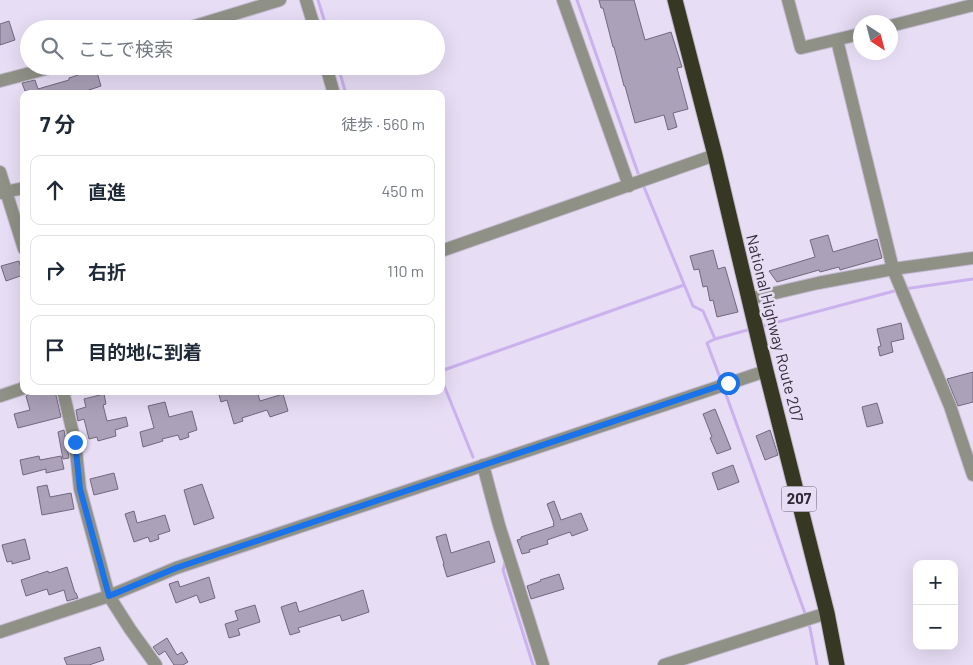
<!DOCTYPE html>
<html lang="ja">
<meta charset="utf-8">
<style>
:root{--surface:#fff;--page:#f2f2f3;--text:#1f2937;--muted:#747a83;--line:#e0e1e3}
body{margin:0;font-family:Barlow,"Noto Sans JP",sans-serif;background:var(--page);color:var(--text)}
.controls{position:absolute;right:15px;bottom:15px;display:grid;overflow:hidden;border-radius:10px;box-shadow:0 5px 20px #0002}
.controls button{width:45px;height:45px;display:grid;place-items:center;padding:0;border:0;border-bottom:1px solid var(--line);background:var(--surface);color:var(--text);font:25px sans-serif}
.compass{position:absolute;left:853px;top:15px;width:45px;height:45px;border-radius:50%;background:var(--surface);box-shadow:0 5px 20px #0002;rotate:144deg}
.stop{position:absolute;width:15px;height:15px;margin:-11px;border:4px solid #1a73e8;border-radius:50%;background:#fff}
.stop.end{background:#1a73e8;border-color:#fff;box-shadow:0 1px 5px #0008}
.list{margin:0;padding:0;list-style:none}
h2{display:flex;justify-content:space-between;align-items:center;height:65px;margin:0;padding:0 20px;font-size:21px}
h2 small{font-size:16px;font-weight:400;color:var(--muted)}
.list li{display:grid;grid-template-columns:32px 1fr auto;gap:15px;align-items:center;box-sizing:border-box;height:70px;margin:0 10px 10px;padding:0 10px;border:1px solid var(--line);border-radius:10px}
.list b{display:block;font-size:19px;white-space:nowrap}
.list em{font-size:16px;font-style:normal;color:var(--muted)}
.icon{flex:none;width:28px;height:28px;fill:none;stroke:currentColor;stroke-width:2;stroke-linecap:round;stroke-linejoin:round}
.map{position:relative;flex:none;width:973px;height:665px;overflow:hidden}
.search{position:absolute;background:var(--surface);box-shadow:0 5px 20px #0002;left:20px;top:20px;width:425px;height:55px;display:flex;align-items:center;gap:12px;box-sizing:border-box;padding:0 18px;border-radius:28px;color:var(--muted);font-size:19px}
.panel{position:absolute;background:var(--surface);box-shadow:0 5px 20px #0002;left:20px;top:90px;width:425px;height:305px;border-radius:10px}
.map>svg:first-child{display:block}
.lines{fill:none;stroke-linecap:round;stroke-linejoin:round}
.stream{stroke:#cbb1ed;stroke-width:3}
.building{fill:#aba1b8;stroke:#72697e}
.minor-casing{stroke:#c2b9ce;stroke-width:14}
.highway-casing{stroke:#c2b9ce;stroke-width:17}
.minor{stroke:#8f9186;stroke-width:12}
.highway{stroke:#363823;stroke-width:15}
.route{stroke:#1a73e8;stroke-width:6}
.labels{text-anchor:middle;stroke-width:5;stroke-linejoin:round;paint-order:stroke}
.shield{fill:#e7ddf5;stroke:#66606e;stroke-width:1}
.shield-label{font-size:15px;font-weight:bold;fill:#2f2b34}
.street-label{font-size:16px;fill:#2f2b34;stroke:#e7ddf5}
</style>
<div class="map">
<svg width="973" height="665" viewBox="0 0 973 665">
<rect width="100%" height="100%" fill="#e7ddf5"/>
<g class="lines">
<!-- stream -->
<path class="stream" d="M 318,0 L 327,29
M 577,0 L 638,173
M 338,66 L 346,94
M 644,187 L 693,306 L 703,311 L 715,339
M 904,289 L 973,279
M 759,327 L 898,290
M 441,371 L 684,285
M 441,378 L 473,457
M 722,383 L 707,343 L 715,339 L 751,329
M 724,389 L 806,616
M 505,563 L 503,570 L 533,665
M 808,622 L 810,628 L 817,665"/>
</g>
<!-- building -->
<path class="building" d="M 599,0 L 634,0 L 645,40 L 671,32 L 682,67 L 677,68 L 688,109 L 673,113 L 677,127 L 668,130 L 664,115 L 635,123 L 625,86 L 624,86 L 614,47 L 613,47 L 603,8 L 601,8 Z
M 9,21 L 15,40 L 0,45 L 0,24 Z
M 96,69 L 101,86 L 77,94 L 29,94 L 29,90 L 25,91 L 22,83 L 35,80 L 38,89 L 69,80 L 69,78 Z
M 828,235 L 833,252 L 877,239 L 882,258 L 840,270 L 839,267 L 820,272 L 819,270 L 777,282 L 769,271 L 815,257 L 810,240 Z
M 713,250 L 718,269 L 725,267 L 738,312 L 717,317 L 713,300 L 710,301 L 707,286 L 703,287 L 699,269 L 694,270 L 690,256 Z
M 19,261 L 23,275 L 6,281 L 1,266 Z
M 901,323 L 904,339 L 891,342 L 893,352 L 880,356 L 878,347 L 881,346 L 877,329 Z
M 973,372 L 973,402 L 958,406 L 947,379 Z
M 33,391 L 55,391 L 61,417 L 18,428 L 14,414 L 30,410 L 26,396 Z
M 218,391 L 257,391 L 260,401 L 283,394 L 288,411 L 270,417 L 267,410 L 242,418 L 243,421 L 234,424 L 227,400 L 221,402 Z
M 104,394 L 106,404 L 103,405 L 107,421 L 126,417 L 128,426 L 115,430 L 116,436 L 98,441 L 97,437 L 89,439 L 84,419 L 78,421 L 76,410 L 86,407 L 84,399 Z
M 165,402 L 169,417 L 192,411 L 197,430 L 188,433 L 189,437 L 180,440 L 178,435 L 162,439 L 163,441 L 143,447 L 140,432 L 154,428 L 148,406 Z
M 877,403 L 883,423 L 867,427 L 862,407 Z
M 715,409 L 731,449 L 717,454 L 710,438 L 712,437 L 703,414 Z
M 64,430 L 69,458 L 63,459 L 58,432 Z
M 770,430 L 778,455 L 765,460 L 756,436 Z
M 39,456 L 40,460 L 61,456 L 64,469 L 46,473 L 46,469 L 23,475 L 20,460 Z
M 733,465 L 739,482 L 718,490 L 712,473 Z
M 114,473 L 118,489 L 94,495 L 90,479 Z
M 202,484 L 214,518 L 194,525 L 184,490 Z
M 47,485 L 50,497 L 71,493 L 74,509 L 42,515 L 37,487 Z
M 554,501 L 561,520 L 581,513 L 588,530 L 572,536 L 570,532 L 547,540 L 548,544 L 529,550 L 530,552 L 522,554 L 517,540 L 521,539 L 521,537 L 554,526 L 553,524 L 554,523 L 547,504 Z
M 134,511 L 137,523 L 165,515 L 170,531 L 158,535 L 159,539 L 150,542 L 148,537 L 134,542 L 125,514 Z
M 446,534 L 451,553 L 489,541 L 495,562 L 447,577 L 443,564 L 444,564 L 436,537 Z
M 25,539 L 30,559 L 12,564 L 12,561 L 7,562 L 2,545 Z
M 67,567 L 75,593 L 76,593 L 78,598 L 67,601 L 64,590 L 49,595 L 47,589 L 26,596 L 21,580 L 48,571 L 49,573 Z
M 559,574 L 564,589 L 531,599 L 527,586 L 541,581 L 540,580 Z
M 209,577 L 215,598 L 200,603 L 197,595 L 176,603 L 169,584 L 178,581 L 180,587 Z
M 363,590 L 369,612 L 342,621 L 340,615 L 298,628 L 300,632 L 290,635 L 281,607 L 296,602 L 299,612 Z
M 255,605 L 260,622 L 238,629 L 240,635 L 229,638 L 225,624 L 238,620 L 235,611 Z
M 167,638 L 177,655 L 182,652 L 188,662 L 183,665 L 174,665 L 165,651 L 159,655 L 153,647 Z
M 100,647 L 104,660 L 89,665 L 67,665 L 64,658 Z"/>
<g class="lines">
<!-- minor casing -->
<g class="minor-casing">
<path id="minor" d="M 306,0 L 315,29
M 563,0 L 629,186
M 788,0 L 801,48 L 860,34
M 890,26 L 973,5
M 185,29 L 280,0
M 837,40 L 893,269 L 950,406 L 973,475
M 326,66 L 334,94
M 0,81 L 57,66
M 0,172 L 24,249
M 0,193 L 24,188
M 441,251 L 715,155
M 749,299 L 818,283 L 893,269 L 973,258
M 63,391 L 75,442 L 80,489 L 109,596 L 130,629 L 156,665
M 0,396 L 24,388
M 483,465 L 499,525 L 543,665
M 0,632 L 109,596 L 176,568 L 766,371
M 664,665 L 827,613"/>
</g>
<!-- highway casing -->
<g class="highway-casing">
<path id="highway" d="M 675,0 L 715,155 L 766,371 L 827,613 L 837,665"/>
</g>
<!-- minor -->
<use href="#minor" class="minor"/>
<!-- highway -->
<use href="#highway" class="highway"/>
</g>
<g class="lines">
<!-- route -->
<path class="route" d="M 75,442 L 80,489 L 109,596 L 176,568 L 728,383"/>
</g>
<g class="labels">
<!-- shield labels -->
<rect class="shield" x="781.5" y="486.5" width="35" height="25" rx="4"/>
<g class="shield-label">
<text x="799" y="504">207</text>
</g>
<!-- street labels -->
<g class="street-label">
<text transform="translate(775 328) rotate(76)" y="6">National Highway Route 207</text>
</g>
</g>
</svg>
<div class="controls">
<button>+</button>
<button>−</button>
</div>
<svg class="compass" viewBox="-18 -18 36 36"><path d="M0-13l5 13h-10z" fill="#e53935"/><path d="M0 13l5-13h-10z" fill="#747a83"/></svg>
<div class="stop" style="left:728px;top:383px"></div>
<div class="stop end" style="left:75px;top:442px"></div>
<div class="search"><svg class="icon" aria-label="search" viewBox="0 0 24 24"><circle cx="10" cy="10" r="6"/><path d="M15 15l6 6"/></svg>ここで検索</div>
<section class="panel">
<h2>7 分<small>徒歩 · 560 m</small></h2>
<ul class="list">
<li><svg class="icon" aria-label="ahead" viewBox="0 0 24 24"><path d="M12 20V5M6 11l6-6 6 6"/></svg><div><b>直進</b></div><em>450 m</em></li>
<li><svg class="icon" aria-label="right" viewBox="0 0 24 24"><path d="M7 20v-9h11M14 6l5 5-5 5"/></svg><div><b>右折</b></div><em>110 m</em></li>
<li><svg class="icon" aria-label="arrive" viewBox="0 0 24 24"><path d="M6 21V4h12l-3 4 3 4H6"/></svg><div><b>目的地に到着</b></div></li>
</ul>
</section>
</div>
